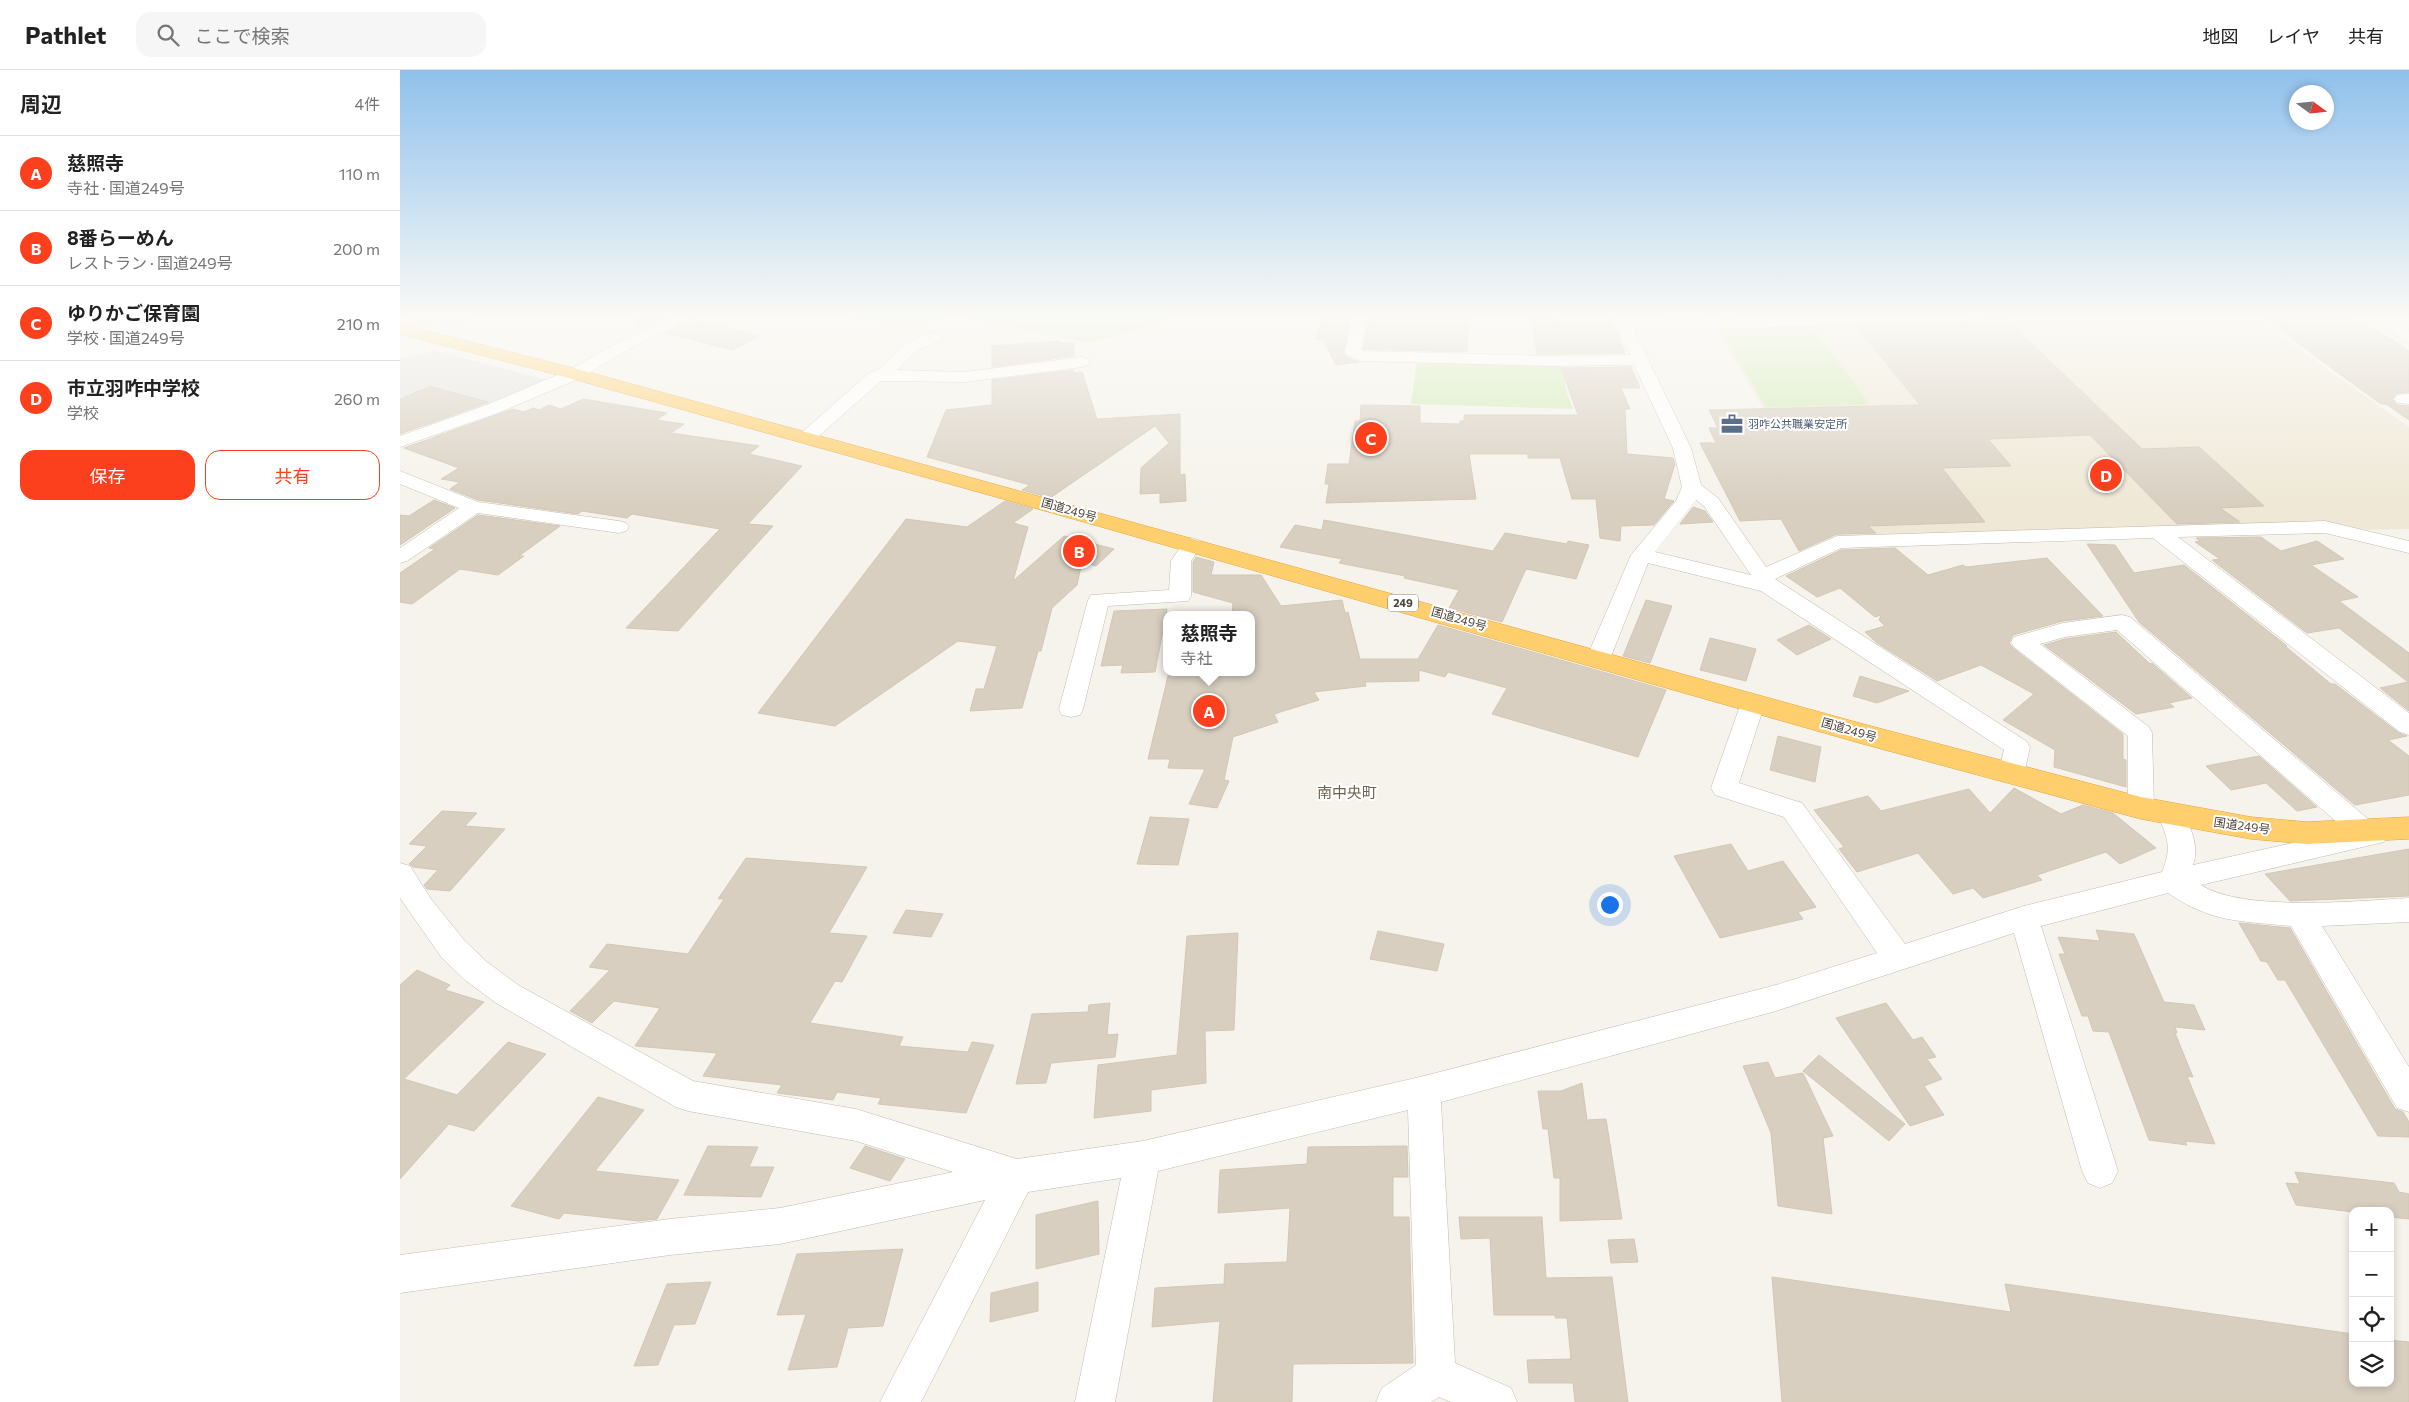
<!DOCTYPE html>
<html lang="ja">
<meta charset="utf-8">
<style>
:root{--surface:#fff;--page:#f6f6f6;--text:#222;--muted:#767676;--line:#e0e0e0;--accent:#fc3f1d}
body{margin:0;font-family:Commissioner,"Noto Sans JP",sans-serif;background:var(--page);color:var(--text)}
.controls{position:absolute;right:15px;bottom:15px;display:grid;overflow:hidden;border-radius:10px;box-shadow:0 2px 8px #0003}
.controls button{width:45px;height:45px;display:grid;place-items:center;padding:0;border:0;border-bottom:1px solid var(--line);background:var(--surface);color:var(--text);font:25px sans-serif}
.compass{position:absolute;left:1889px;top:15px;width:45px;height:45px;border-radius:50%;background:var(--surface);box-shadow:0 2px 8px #0003;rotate:105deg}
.you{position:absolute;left:1209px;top:834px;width:18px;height:18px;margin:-12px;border:4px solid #fff;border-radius:50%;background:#1a73e8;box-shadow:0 0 0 8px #1a73e833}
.badge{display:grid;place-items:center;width:32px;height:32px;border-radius:50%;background:var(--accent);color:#fff;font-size:16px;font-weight:700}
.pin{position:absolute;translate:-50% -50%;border:2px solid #fff;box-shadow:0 1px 5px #0006}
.popup{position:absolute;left:763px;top:541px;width:92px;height:65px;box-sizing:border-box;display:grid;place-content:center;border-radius:10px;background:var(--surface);filter:drop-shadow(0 1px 4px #0005);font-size:16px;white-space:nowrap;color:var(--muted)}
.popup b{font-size:19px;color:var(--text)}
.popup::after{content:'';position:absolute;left:50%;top:100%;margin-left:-10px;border:10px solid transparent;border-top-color:var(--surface)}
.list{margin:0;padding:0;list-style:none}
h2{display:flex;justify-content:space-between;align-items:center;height:65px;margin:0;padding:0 20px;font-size:21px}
h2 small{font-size:16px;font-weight:400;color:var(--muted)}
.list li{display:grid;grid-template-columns:32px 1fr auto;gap:15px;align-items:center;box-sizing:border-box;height:75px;padding:0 20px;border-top:1px solid var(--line)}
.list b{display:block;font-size:19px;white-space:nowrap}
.list p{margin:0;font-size:16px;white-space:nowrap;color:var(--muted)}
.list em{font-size:16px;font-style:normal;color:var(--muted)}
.actions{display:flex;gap:10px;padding:15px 20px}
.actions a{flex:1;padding:11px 0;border:1px solid var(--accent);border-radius:15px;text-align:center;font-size:18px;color:var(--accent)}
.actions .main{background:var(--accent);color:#fff}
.icon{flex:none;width:28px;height:28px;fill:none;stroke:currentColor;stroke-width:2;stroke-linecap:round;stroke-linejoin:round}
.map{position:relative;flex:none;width:2009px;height:1332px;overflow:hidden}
header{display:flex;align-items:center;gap:30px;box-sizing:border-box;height:70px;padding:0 25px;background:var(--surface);border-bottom:1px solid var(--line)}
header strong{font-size:24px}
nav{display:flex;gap:28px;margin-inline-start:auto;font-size:18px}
.search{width:350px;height:45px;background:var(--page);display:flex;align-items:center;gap:12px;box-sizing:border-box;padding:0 18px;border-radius:15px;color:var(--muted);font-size:19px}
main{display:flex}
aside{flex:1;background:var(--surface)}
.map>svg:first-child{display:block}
.education{fill:#efe8d6}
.green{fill:#d2eab5}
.parking{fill:#e5e3e0}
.building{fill:#d8cfc1;stroke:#d3c7b4}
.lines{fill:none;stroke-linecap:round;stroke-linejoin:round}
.minor-casing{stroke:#c2bbae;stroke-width:1}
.major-casing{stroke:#e6c16a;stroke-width:1}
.highway-casing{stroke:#e0a43c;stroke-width:1}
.minor{fill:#fff;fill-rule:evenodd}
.major{fill:#ffe39c;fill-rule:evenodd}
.highway{fill:#ffcf6e;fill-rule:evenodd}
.labels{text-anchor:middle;stroke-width:4;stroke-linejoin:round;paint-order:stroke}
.far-service-label{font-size:11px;fill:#4e5e75;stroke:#fff;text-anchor:start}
.shield{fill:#fff;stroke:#817c74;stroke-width:1}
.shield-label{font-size:11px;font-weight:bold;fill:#4b4439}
.street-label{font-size:12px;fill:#4b4439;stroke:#fff}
.quarter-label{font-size:15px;fill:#6e6250;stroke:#fff}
</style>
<header>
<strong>Pathlet</strong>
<div class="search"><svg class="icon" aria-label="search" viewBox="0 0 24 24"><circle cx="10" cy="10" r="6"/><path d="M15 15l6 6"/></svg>ここで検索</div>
<nav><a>地図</a><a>レイヤ</a><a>共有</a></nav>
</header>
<main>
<aside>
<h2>周辺<small>4件</small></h2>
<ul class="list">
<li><span class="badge">A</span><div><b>慈照寺</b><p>寺社 · 国道249号</p></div><em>110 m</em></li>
<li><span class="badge">B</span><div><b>8番らーめん</b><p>レストラン · 国道249号</p></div><em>200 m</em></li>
<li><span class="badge">C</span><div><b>ゆりかご保育園</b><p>学校 · 国道249号</p></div><em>210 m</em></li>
<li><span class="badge">D</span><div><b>市立羽咋中学校</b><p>学校</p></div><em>260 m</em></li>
</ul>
<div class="actions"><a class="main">保存</a><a>共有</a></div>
</aside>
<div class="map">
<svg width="2009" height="1332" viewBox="0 0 2009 1332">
<rect width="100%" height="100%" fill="#f6f3ec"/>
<!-- education -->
<path class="education" d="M 1636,248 L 1855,248 L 2009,357 L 2009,459 L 1440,467 L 1314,256 Z"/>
<!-- green -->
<path class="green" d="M 453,248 L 546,248 L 519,257 L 455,251 Z
M 563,248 L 767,248 L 760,254 L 688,273 Z
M 1412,256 L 1469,334 L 1366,337 L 1319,258 Z
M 1017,290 L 1162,295 L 1166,320 L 1173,339 L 1011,334 Z"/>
<!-- parking -->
<path class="parking" d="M 47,248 L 79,248 L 53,259 L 41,255 Z
M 36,281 L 152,311 L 34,358 L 0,348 L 36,345 L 73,327 L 29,315 L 0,328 L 0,289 Z"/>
<!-- building -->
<path class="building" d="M 237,248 L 266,248 L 245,257 L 236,255 Z
M 922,248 L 950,249 L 943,283 L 946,287 L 959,292 L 936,295 L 923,270 L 916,269 Z
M 969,248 L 1069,248 L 1067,282 L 963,279 Z
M 1131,248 L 1153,248 L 1154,252 L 1212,251 L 1225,283 L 1137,284 Z
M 1865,248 L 1949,248 L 1993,270 L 2009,281 L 2009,322 L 1997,323 L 1992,329 L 1997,335 L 2009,336 L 2009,350 L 1986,334 L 1981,334 L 1934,300 Z
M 291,249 L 360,266 L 332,280 L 266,263 Z
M 1606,249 L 1742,379 L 1799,377 L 1864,436 L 1820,438 L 1840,452 L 1777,454 L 1690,365 L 1588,369 L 1611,396 L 1542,398 L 1585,452 L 1468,456 L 1476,463 L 1437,464 L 1399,481 L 1381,449 L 1340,451 L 1300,373 L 1316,373 L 1309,358 L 1318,358 L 1309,340 L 1520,335 L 1457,257 L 1543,255 L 1550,251 Z
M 659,271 L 658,273 L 674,273 L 674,286 L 592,297 L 592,276 Z
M 1231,297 L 1240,318 L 1221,318 L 1230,339 L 1225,339 L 1227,384 L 1273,388 L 1275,394 L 1264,429 L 1274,431 L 1254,455 L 1221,456 L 1220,471 L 1200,468 L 1196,429 L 1172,429 L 1160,388 L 1128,388 L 1128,384 L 1069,384 L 1076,429 L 926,433 L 929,414 L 925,414 L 928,394 L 949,394 L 955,351 L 960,351 L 961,335 L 1020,336 L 1020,353 L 1060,354 L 1060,351 L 1064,351 L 1064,345 L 1178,345 L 1161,298 Z
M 673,300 L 673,303 L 682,302 L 697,349 L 780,344 L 780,405 L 785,404 L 786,431 L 760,433 L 760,423 L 740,424 L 741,398 L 769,373 L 755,356 L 650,428 L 622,420 L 630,415 L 527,387 L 546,340 L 592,335 L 592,310 Z
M 30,316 L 88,332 L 0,364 L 0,329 Z
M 183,329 L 267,343 L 256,350 L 284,354 L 271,363 L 359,376 L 349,384 L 402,396 L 348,454 L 373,456 L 278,561 L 226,558 L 320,459 L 232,444 L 227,448 L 182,441 L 178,444 L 78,430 L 50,419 L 60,412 L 41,409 L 59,398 L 4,378 L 113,339 L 124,342 L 133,338 L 139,340 L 149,335 L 161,339 Z
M 34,430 L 55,438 L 0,475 L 0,445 L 9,446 Z
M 605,431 L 633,439 L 613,453 L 628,457 L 613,511 L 664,466 L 714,479 L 696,496 L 682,492 L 677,515 L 652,538 L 641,581 L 638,581 L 622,638 L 570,641 L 576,619 L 584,619 L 597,576 L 558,571 L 435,656 L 358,643 L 506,449 L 567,457 Z
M 1293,437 L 1305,441 L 1313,452 L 1280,454 Z
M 78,445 L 160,456 L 119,486 L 124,486 L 98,505 L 60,499 L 12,534 L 0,532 L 0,503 L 35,479 L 29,478 Z
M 924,450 L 1093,481 L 1105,463 L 1167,474 L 1168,471 L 1189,475 L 1176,509 L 1126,499 L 1102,552 L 1049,538 L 1059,520 L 1004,508 L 1005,506 L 939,493 L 942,489 L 880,477 L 895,455 L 922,460 Z
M 1861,467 L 1881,481 L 1917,471 L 1944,489 L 1911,495 L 1958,527 L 1939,531 L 2009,583 L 2009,641 L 1980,618 L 2008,612 L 1939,558 L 1907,563 L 1812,490 L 1820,489 L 1795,472 L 1800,471 L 1796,468 Z
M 1687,474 L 1715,475 L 1734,503 L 1784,495 L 1887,576 L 1885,576 L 1931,614 L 1935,614 L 1999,663 L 2007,666 L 1988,670 L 2009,686 L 2009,725 L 1955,735 L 1950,731 L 1739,552 Z
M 1495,478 L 1528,505 L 1563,495 L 1566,497 L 1647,488 L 1703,546 L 1663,551 L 1613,565 L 1609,573 L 1613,578 L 1723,664 L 1723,689 L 1726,690 L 1726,717 L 1654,697 L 1655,680 L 1603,650 L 1634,624 L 1581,595 L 1537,611 L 1477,573 L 1465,562 L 1485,556 L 1479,550 L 1481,545 L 1475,547 L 1440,518 L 1417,527 L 1386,506 L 1441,480 Z
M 796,487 L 814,492 L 811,505 L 861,505 L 881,536 L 942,530 L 945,543 L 948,542 L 960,589 L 1018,589 L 1038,555 L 1266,620 L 1238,687 L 1092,644 L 1107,618 L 1048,602 L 1045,607 L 1019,600 L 1019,611 L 965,612 L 966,616 L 914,622 L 919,630 L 874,644 L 878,652 L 833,667 L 824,710 L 829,711 L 817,738 L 789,734 L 805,699 L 768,698 L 770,689 L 748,689 L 769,602 L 852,602 L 852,545 L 832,545 L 833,533 L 793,522 L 793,492 Z
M 1246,530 L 1272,536 L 1250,593 L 1223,586 Z
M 767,539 L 755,602 L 721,603 L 723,595 L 701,596 L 714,541 Z
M 1409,555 L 1431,569 L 1397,585 L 1377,570 Z
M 1716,562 L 1750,594 L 1752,593 L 1792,628 L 1769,633 L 1774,637 L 1736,644 L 1644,575 L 1665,569 Z
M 1310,568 L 1356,579 L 1346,611 L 1300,600 Z
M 1460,606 L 1509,621 L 1477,633 L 1453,626 Z
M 1378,666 L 1421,677 L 1415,712 L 1370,700 Z
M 1859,686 L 1917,737 L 1897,741 L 1866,713 L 1831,720 L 1806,696 Z
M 1614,718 L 1661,744 L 1683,735 L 1713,743 L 1756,778 L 1720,794 L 1706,782 L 1637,805 L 1642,810 L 1583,828 L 1573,818 L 1553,824 L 1518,783 L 1457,802 L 1439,779 L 1444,777 L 1414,740 L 1468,726 L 1481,741 L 1569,719 L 1590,743 Z
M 42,741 L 77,743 L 65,756 L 105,759 L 50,821 L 27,819 L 24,815 L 38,800 L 13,797 L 9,794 L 27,776 L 9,774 Z
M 750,747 L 789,749 L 778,795 L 737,794 Z
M 1331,774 L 1348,801 L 1383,791 L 1416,837 L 1398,842 L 1403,849 L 1320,868 L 1274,786 Z
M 2009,779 L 2009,826 L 1890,831 L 1865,804 Z
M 346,788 L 467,797 L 429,863 L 467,866 L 442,912 L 435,911 L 410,953 L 503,967 L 499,976 L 568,982 L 572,972 L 594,975 L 566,1043 L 478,1034 L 481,1028 L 437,1022 L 433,1030 L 377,1023 L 382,1015 L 303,1006 L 317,983 L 235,976 L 260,938 L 214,931 L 192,953 L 170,941 L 210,900 L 189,897 L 207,874 L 288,884 L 324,829 L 318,829 Z
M 506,840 L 543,844 L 531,867 L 493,863 Z
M 1839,853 L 1890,858 L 1995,1039 L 2003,1042 L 2009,1052 L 2009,1067 L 1978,1066 L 1885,910 L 1878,910 L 1867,892 L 1861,891 Z
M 1696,860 L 1734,864 L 1764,932 L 1794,935 L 1805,960 L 1775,957 L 1777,963 L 1775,963 L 1793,1007 L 1787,1006 L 1815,1074 L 1785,1071 L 1787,1075 L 1749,1070 L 1709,962 L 1693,961 L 1688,946 L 1682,946 L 1659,884 L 1665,884 L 1658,867 L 1700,871 Z
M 978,861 L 1044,874 L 1037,901 L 970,889 Z
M 838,863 L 834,960 L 805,961 L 806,1013 L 751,1020 L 751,1041 L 694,1048 L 698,995 L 777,985 L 787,866 Z
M 17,900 L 50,915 L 45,920 L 84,932 L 4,1009 L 57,1025 L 108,972 L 146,984 L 74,1061 L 49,1054 L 0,1109 L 0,915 Z
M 710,933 L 707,965 L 718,964 L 715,987 L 651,993 L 646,1013 L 616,1014 L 632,944 L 688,942 L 689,935 Z
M 1486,933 L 1513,970 L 1522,967 L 1536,987 L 1527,989 L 1542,1009 L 1524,1016 L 1544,1045 L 1510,1056 L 1436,948 Z
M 1419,985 L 1505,1054 L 1489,1071 L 1403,1001 Z
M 1368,992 L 1375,1008 L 1403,1003 L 1433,1066 L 1423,1068 L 1432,1144 L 1378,1136 L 1371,1063 L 1343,996 Z
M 1182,1013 L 1187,1050 L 1206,1049 L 1222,1149 L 1160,1151 L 1160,1108 L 1154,1108 L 1148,1059 L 1143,1059 L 1138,1021 L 1161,1021 Z
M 198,1027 L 244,1040 L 195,1101 L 279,1110 L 257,1149 L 238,1151 L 164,1143 L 159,1149 L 111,1136 Z
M 308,1076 L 358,1077 L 349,1097 L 374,1097 L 361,1127 L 284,1125 Z
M 465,1076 L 505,1089 L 490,1111 L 450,1098 Z
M 1007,1076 L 1008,1107 L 993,1107 L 993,1147 L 1009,1147 L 1013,1293 L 893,1294 L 892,1332 L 813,1332 L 820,1251 L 752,1257 L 755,1218 L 824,1214 L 825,1194 L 887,1192 L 890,1138 L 818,1143 L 820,1100 L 907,1094 L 908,1077 Z
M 1895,1102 L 1994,1113 L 1999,1122 L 2009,1124 L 2009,1149 L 1990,1147 L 1990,1141 L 1953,1142 L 1896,1135 L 1886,1113 L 1900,1114 Z
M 698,1131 L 699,1184 L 636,1199 L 636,1145 Z
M 1059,1147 L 1142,1147 L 1146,1208 L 1212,1207 L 1228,1332 L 1175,1332 L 1173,1313 L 1129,1313 L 1127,1290 L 1171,1289 L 1167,1248 L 1155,1248 L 1155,1245 L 1094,1245 L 1090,1168 L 1061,1169 Z
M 1234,1169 L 1238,1192 L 1211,1193 L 1208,1170 Z
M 503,1179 L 483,1256 L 448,1258 L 437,1297 L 388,1300 L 406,1244 L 377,1245 L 397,1184 Z
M 1372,1207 L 1611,1242 L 1605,1214 L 1953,1264 L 1953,1313 L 1990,1313 L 1990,1270 L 2009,1272 L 2009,1332 L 1382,1332 Z
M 311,1212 L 295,1254 L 274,1255 L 258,1295 L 234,1296 L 267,1214 Z
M 638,1212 L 638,1241 L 590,1252 L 591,1223 Z"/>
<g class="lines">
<!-- minor casing -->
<g class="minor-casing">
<path id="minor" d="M 270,248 L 290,248 L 287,251 L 236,275 L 181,308 L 98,343 L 0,377 L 0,366 L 86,335 L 169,300 L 224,269 Z
M 952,248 L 967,248 L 961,280 L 965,281 L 1151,286 L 1230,285 L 1213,248 L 1227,248 L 1229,251 L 1368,248 L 1550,248 L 1548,251 L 1543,253 L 1234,260 L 1291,378 L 1301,415 L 1318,428 L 1366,497 L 1437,466 L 1925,451 L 2009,471 L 2009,483 L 1925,463 L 1778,467 L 2009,643 L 2009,665 L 2000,662 L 1753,468 L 1441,478 L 1375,509 L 1626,671 L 1630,677 L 1624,704 L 1620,711 L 1611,713 L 1602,711 L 1598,704 L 1604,680 L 1361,521 L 1248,493 L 1210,589 L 1206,594 L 1198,596 L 1190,594 L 1186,589 L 1231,485 L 1276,431 L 1282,417 L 1273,378 L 1234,295 L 1151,296 L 962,291 L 947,285 L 945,282 ZM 1296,430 L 1304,436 L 1351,505 L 1255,482 Z
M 1973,248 L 1991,248 L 2009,260 L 2009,272 L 2003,270 Z
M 535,263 L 541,265 L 543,268 L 541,271 L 518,279 L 497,300 L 565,302 L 682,287 L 688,289 L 690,292 L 688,295 L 682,297 L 565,312 L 481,311 L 412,372 L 400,372 L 397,368 L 400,364 L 469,303 C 495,297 494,268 535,263 Z
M 2003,324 L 2009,324 L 2009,334 L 1997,333 L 1994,329 L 1997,325 Z
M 0,401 L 78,432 L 219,451 L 226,453 L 229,457 L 226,461 L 219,463 L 78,443 L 7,491 L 0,493 L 0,478 L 59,438 L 0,414 Z
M 792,468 L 799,470 L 802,474 L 791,491 L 791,526 L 788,531 L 708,536 L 683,639 L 680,645 L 671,647 L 662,645 L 659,639 L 688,530 L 691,525 L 769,520 L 771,491 L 785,470 Z
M 1722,545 L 1730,547 L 1975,755 L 1984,758 L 1988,765 L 1984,772 L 1801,815 C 1842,842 1958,831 2009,828 L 2009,852 L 1922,856 L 2009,997 L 2009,1042 L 1997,1038 L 1891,856 C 1841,851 1812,853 1768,823 L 1641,856 L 1718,1101 L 1712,1113 L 1700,1118 L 1688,1113 L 1682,1101 L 1614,863 L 1376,941 L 1041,1032 L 1055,1293 L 1111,1318 L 1117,1332 L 1051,1332 L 1039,1327 L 1031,1332 L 976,1332 L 982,1318 L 1016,1295 L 1008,1040 L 758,1101 L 715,1332 L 675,1332 L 721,1108 L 628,1122 L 521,1332 L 480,1332 L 585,1130 L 380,1174 L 270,1185 L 0,1223 L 0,1185 L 270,1149 L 380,1138 L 553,1102 L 456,1071 L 288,1041 L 276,1037 L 96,933 L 65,910 L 42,888 L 0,828 L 0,793 L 10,796 L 31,829 L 64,870 L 87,892 L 118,915 L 293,1011 L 456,1039 L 617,1089 L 743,1071 L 1024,1006 L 1376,915 L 1477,883 L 1384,747 L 1315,725 L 1311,718 L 1341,633 L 1344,627 L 1353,625 L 1362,627 L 1365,633 L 1339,713 L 1402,733 L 1505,874 L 1624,836 L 1762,802 C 1772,778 1768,769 1758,745 L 1762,738 L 1771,735 L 1780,738 C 1790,755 1800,776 1793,795 L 1947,761 L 1717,560 L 1665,567 L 1640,574 L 1749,657 L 1752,663 L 1754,738 L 1750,745 L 1741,748 L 1732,745 L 1728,738 L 1728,666 L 1614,577 L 1611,572 L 1614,567 L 1663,553 Z"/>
</g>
<!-- major casing -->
<g class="major-casing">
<path id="major" d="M 15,248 L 36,248 L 34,252 L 9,264 L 0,264 L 0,255 Z"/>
</g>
<!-- highway casing -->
<g class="highway-casing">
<path id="highway" d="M 0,254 L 181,300 L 1463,654 L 1741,727 L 1851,747 L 1907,752 L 2009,747 L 2009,769 L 1907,774 L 1851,769 L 1741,749 L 1463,674 L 596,427 L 169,308 L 0,264 Z"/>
</g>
<!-- minor -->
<use href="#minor" class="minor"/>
<!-- major -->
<use href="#major" class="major"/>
<!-- highway -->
<use href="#highway" class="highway"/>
</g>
<!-- sky -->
<linearGradient id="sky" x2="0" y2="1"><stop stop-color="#8fc1ec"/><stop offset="0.57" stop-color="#fbfaf6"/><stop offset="1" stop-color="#fbfaf6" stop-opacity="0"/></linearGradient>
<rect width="2009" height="434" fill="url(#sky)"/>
<!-- icons -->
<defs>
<g id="office-bare" transform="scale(1.725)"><path d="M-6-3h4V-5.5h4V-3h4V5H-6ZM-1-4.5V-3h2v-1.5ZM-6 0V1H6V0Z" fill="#5c6f8a" stroke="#fff" stroke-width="2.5" paint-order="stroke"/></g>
</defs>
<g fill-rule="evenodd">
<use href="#office-bare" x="1332" y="354"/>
</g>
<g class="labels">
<!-- far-service labels -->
<g class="far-service-label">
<text x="1348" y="358">羽咋公共職業安定所</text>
</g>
<!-- shield labels -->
<rect class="shield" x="988" y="524.5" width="30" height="17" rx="4"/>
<g class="shield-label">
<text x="1003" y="537">249</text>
</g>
<!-- street labels -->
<g class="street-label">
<text transform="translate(669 440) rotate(16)" y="4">国道249号</text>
<text transform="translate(1059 549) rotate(16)" y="4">国道249号</text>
<text transform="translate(1449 660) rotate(16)" y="4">国道249号</text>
<text transform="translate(1842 756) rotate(8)" y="4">国道249号</text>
</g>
<!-- quarter labels -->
<g class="quarter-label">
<text x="947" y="728">南中央町</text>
</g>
</g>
</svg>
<div class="controls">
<button>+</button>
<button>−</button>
<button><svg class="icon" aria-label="locate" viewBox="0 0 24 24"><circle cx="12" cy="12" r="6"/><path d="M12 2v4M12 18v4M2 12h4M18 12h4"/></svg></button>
<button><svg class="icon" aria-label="layers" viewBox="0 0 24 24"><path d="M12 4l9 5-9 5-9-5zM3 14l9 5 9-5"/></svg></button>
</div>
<svg class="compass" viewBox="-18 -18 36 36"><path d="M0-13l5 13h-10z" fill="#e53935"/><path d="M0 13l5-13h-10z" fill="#767676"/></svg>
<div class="you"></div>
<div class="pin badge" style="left:809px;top:641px">A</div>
<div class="popup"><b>慈照寺</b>寺社</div>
<div class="pin badge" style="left:679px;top:481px">B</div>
<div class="pin badge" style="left:971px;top:368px">C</div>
<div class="pin badge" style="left:1706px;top:405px">D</div>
</div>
</main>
